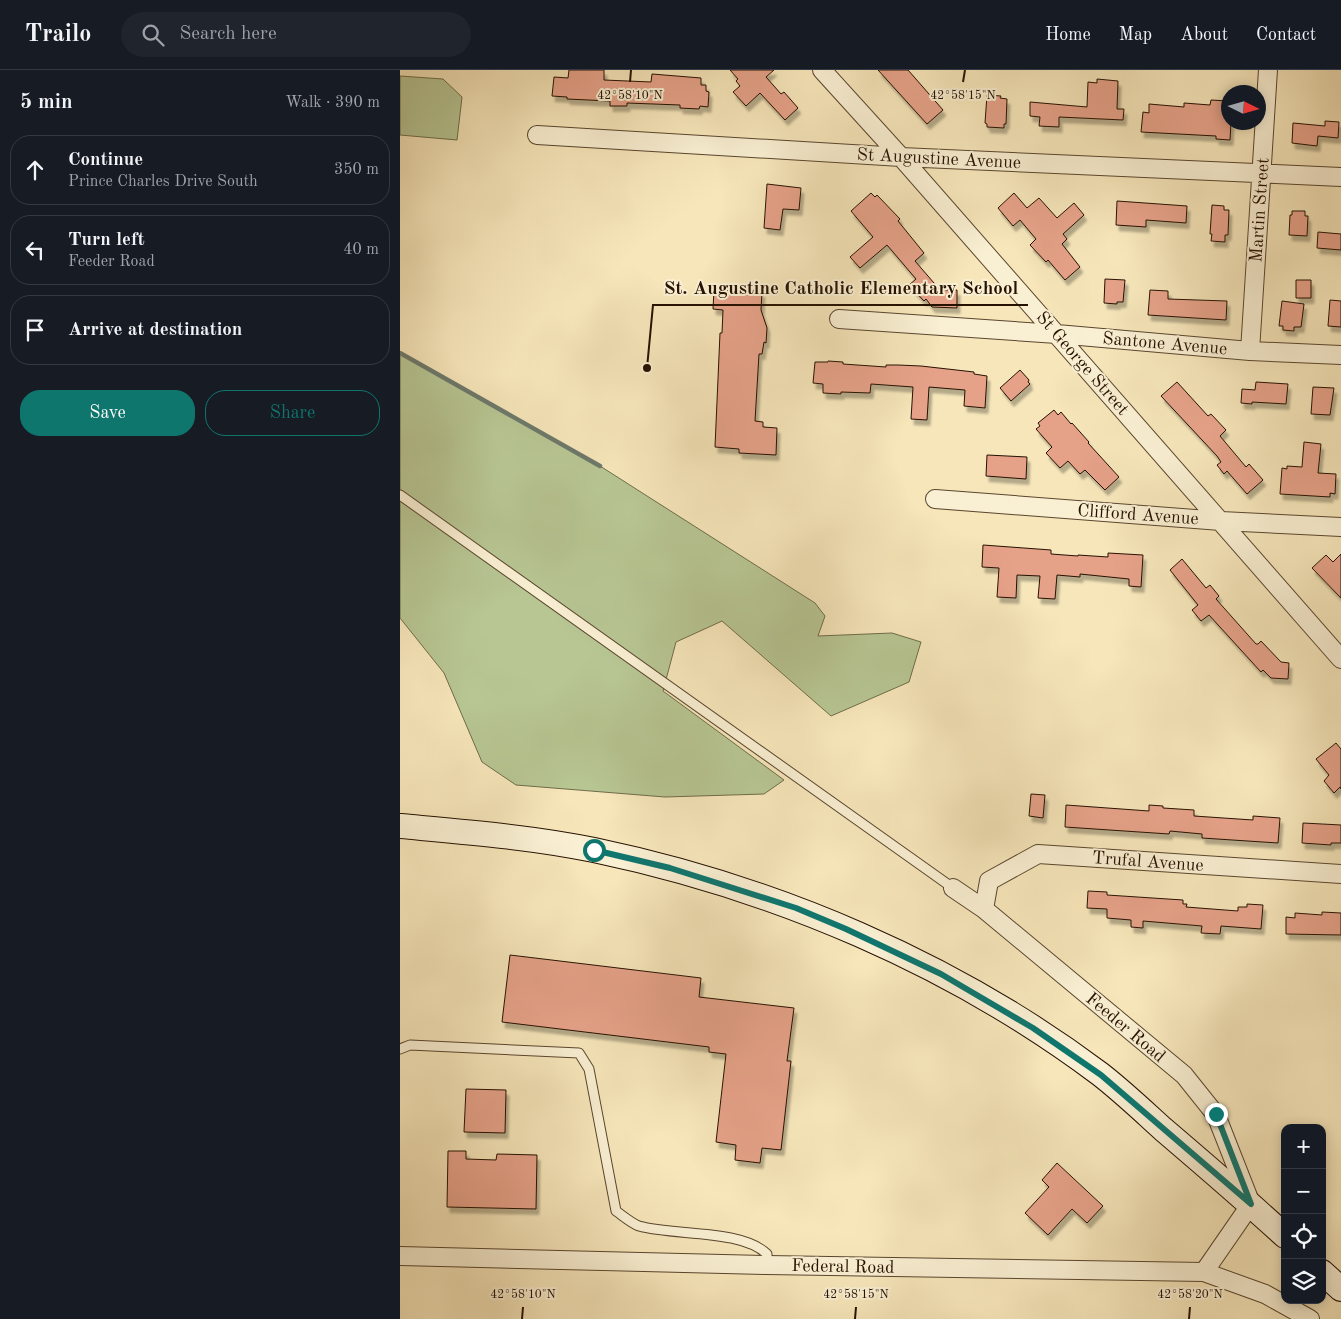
<!DOCTYPE html>
<meta charset="utf-8">
<style>
:root{--surface:#171b24;--page:#20242c;--text:#f1f3f6;--muted:#9ea1a6;--line:#363941;--accent:#0f766e}
body{margin:0;font-family:"Old Standard TT",serif;background:var(--page);color:var(--text)}
.controls{position:absolute;right:15px;bottom:15px;display:grid;overflow:hidden;border-radius:10px;box-shadow:0 2px 12px #0003}
.controls button{width:45px;height:45px;display:grid;place-items:center;padding:0;border:0;border-bottom:1px solid var(--line);background:var(--surface);color:var(--text);font:25px sans-serif}
.compass{position:absolute;left:821px;top:15px;width:45px;height:45px;border-radius:50%;background:var(--surface);box-shadow:0 2px 12px #0003;rotate:95deg}
.stop{position:absolute;width:15px;height:15px;margin:-11px;border:4px solid #0f766e;border-radius:50%;background:#fff}
.stop.end{background:#0f766e;border-color:#fff;box-shadow:0 1px 5px #0008}
.list{margin:0;padding:0;list-style:none}
h2{display:flex;justify-content:space-between;align-items:center;height:65px;margin:0;padding:0 20px;font-size:21px}
h2 small{font-size:16px;font-weight:400;color:var(--muted)}
.list li{display:grid;grid-template-columns:32px 1fr auto;gap:15px;align-items:center;box-sizing:border-box;height:70px;margin:0 10px 10px;padding:0 10px;border:1px solid var(--line);border-radius:20px}
.list b{display:block;font-size:19px;white-space:nowrap}
.list p{margin:0;font-size:16px;white-space:nowrap;color:var(--muted)}
.list em{font-size:16px;font-style:normal;color:var(--muted)}
.actions{display:flex;gap:10px;padding:15px 20px}
.actions a{flex:1;padding:11px 0;border:1px solid var(--accent);border-radius:20px;text-align:center;font-size:18px;color:var(--accent)}
.actions .main{background:var(--accent);color:#fff}
.icon{flex:none;width:28px;height:28px;fill:none;stroke:currentColor;stroke-width:2;stroke-linecap:round;stroke-linejoin:round}
.map{position:relative;flex:none;width:941px;height:1249px;overflow:hidden}
header{display:flex;align-items:center;gap:30px;box-sizing:border-box;height:70px;padding:0 25px;background:var(--surface);border-bottom:1px solid var(--line)}
header strong{font-size:24px}
nav{display:flex;gap:28px;margin-inline-start:auto;font-size:18px}
.search{width:350px;height:45px;background:var(--page);display:flex;align-items:center;gap:12px;box-sizing:border-box;padding:0 18px;border-radius:28px;color:var(--muted);font-size:19px}
main{display:flex}
aside{flex:1;background:var(--surface)}
.map>svg:first-child{display:block}
.green{fill:#b7c693;stroke:#6e6c4a}
.lines{fill:none;stroke-linecap:round;stroke-linejoin:round}
.stream{stroke:#6d796b;stroke-width:4.5}
.building{fill:#e6a289;stroke:#261100;filter:url(#shadow)}
.lane-casing{stroke:#5a462e;stroke-width:11}
.street-casing{stroke:#5a462e;stroke-width:20}
.secondary-casing{stroke:#261100;stroke-width:26}
.lane{stroke:#f9efd2;stroke-width:9}
.street{stroke:#f9efd2;stroke-width:18}
.secondary{stroke:#f9efd2;stroke-width:24}
.route{stroke:#0f766e;stroke-width:6}
.ticks{fill:none;stroke:#261100;stroke-width:2}
.labels{text-anchor:middle;stroke-width:4;stroke-linejoin:round;paint-order:stroke}
.street-label{font-size:18px;fill:#261100;stroke:#f9efd2}
.ticks-label{font-size:12px;text-anchor:middle;fill:#261100;stroke:#f9efd2;stroke-width:4;stroke-linejoin:round;paint-order:stroke}
.leader{fill:none;stroke:#261100;stroke-width:2}
.callout-dot{fill:#261100;stroke:#f9efd2;stroke-width:2}
.callout-label{font-size:19px;text-anchor:middle;font-weight:bold;fill:#261100;stroke:#f9efd2;stroke-width:4;stroke-linejoin:round;paint-order:stroke}
</style>
<header>
<strong>Trailo</strong>
<div class="search"><svg class="icon" aria-label="search" viewBox="0 0 24 24"><circle cx="10" cy="10" r="6"/><path d="M15 15l6 6"/></svg>Search here</div>
<nav><a>Home</a><a>Map</a><a>About</a><a>Contact</a></nav>
</header>
<main>
<aside>
<h2>5 min<small>Walk · 390 m</small></h2>
<ul class="list">
<li><svg class="icon" aria-label="ahead" viewBox="0 0 24 24"><path d="M12 20V5M6 11l6-6 6 6"/></svg><div><b>Continue</b><p>Prince Charles Drive South</p></div><em>350 m</em></li>
<li><svg class="icon" aria-label="left" viewBox="0 0 24 24"><path d="M17 20v-9H6M10 6l-5 5 5 5"/></svg><div><b>Turn left</b><p>Feeder Road</p></div><em>40 m</em></li>
<li><svg class="icon" aria-label="arrive" viewBox="0 0 24 24"><path d="M6 21V4h12l-3 4 3 4H6"/></svg><div><b>Arrive at destination</b></div></li>
</ul>
<div class="actions"><a class="main">Save</a><a>Share</a></div>
</aside>
<div class="map">
<svg width="941" height="1249" viewBox="0 0 941 1249">
<defs>
<filter id="shadow"><feDropShadow dx="3" dy="5.5" stdDeviation="1" flood-color="#0004"/></filter>
</defs>
<rect width="100%" height="100%" fill="#f6e6ba"/>
<filter id="stains"><feTurbulence type="fractalNoise" baseFrequency=".004" numOctaves="4"/><feColorMatrix values="0 0 0 0 .2 0 0 0 0 .09 0 0 0 0 .02 0 0 0 .5 -.17"/></filter>
<radialGradient id="worn" r=".72"><stop offset=".6" stop-color="#630" stop-opacity="0"/><stop offset="1" stop-color="#630" stop-opacity=".3"/></radialGradient>
<!-- green -->
<path class="green" d="M 0,6 L 43,9 L 62,27 L 57,70 L 0,65 Z
M 0,283 L 200,396 L 415,533 L 425,546 L 418,566 L 492,563 L 521,572 L 509,612 L 431,646 L 322,551 L 276,572 L 263,621 L 384,710 L 364,724 L 265,727 L 116,715 L 82,692 L 44,603 L 0,548 Z"/>
<g class="lines">
<!-- stream -->
<path class="stream" d="M 0,283 L 200,396"/>
</g>
<!-- building -->
<path class="building" d="M 169,0 L 204,0 L 204,10 L 251,12 L 252,4 L 301,8 L 301,15 L 306,15 L 306,21 L 309,22 L 308,37 L 300,36 L 299,39 L 280,38 L 280,35 L 227,33 L 227,36 L 210,36 L 210,31 L 167,29 L 167,27 L 152,26 L 154,7 L 168,8 Z
M 330,0 L 374,0 L 366,7 L 381,24 L 384,22 L 398,38 L 385,50 L 360,23 L 346,36 L 333,22 L 340,16 L 336,11 L 338,9 Z
M 478,0 L 508,0 L 543,40 L 527,54 Z
M 697,9 L 718,11 L 717,39 L 724,39 L 723,50 L 659,47 L 659,57 L 639,56 L 640,47 L 630,46 L 630,32 L 687,37 L 688,12 L 697,13 Z
M 587,25 L 601,26 L 600,28 L 607,29 L 606,54 L 604,54 L 604,58 L 587,57 L 587,54 L 585,53 Z
M 811,30 L 828,31 L 828,52 L 831,52 L 830,70 L 816,69 L 816,66 L 741,62 L 743,42 L 749,43 L 749,34 L 784,37 L 784,33 L 810,35 Z
M 925,51 L 939,52 L 938,68 L 918,66 L 917,76 L 892,73 L 893,53 L 925,56 Z
M 367,114 L 401,118 L 399,140 L 383,139 L 380,160 L 364,158 Z
M 471,123 L 475,127 L 477,125 L 500,149 L 498,151 L 524,183 L 515,191 L 540,220 L 557,220 L 557,238 L 532,237 L 526,229 L 524,231 L 509,215 L 516,209 L 487,175 L 460,198 L 450,187 L 473,167 L 451,141 Z
M 614,123 L 627,138 L 639,128 L 657,148 L 674,133 L 684,145 L 663,164 L 667,169 L 662,174 L 680,197 L 665,210 L 648,190 L 646,192 L 630,175 L 636,169 L 620,150 L 613,156 L 598,138 Z
M 717,131 L 787,136 L 786,153 L 746,150 L 746,157 L 716,155 Z
M 812,135 L 824,136 L 824,140 L 829,140 L 828,165 L 825,165 L 825,172 L 811,171 L 812,164 L 810,164 Z
M 892,141 L 905,141 L 905,146 L 908,146 L 907,166 L 889,165 L 890,145 L 892,145 Z
M 918,162 L 941,164 L 941,180 L 917,178 Z
M 705,209 L 725,210 L 723,232 L 717,232 L 717,234 L 704,233 Z
M 896,210 L 911,210 L 911,228 L 896,228 Z
M 314,220 L 362,222 L 361,240 L 367,258 L 366,273 L 364,272 L 362,284 L 359,284 L 355,351 L 363,352 L 363,357 L 377,358 L 376,385 L 339,383 L 339,379 L 315,377 L 320,263 L 322,263 L 323,240 L 313,239 Z
M 750,220 L 768,221 L 768,229 L 827,231 L 826,250 L 748,245 Z
M 930,230 L 941,231 L 941,257 L 928,256 Z
M 882,231 L 904,234 L 901,257 L 894,257 L 894,261 L 883,260 L 883,256 L 879,256 Z
M 428,291 L 443,292 L 443,294 L 486,297 L 486,295 L 498,295 L 521,296 L 574,302 L 574,304 L 587,306 L 585,338 L 564,336 L 565,320 L 529,317 L 527,350 L 511,349 L 513,317 L 471,314 L 470,323 L 441,322 L 441,324 L 423,323 L 423,314 L 413,313 L 415,292 L 428,292 Z
M 620,300 L 629,310 L 628,312 L 630,314 L 611,331 L 600,318 Z
M 777,312 L 808,346 L 811,344 L 826,360 L 820,366 L 846,397 L 849,394 L 863,410 L 847,424 L 827,401 L 824,404 L 817,395 L 821,392 L 817,386 L 761,326 Z
M 856,312 L 888,314 L 886,334 L 852,332 L 852,334 L 841,333 L 842,319 L 855,320 Z
M 913,317 L 934,318 L 930,345 L 911,344 Z
M 654,340 L 658,345 L 661,342 L 671,354 L 672,353 L 689,372 L 688,373 L 719,407 L 705,420 L 685,400 L 680,404 L 668,391 L 660,398 L 646,383 L 652,377 L 636,359 L 640,356 L 638,353 Z
M 904,372 L 921,374 L 918,403 L 936,404 L 935,424 L 930,423 L 930,427 L 880,424 L 882,398 L 887,399 L 887,396 L 902,397 Z
M 587,385 L 627,387 L 626,409 L 586,406 Z
M 583,475 L 651,480 L 651,484 L 678,486 L 678,485 L 708,487 L 708,483 L 743,485 L 741,517 L 729,516 L 729,509 L 680,504 L 680,507 L 657,505 L 655,529 L 638,528 L 640,506 L 617,505 L 616,528 L 597,527 L 599,498 L 582,497 Z
M 941,484 L 941,528 L 912,498 L 926,485 L 933,492 Z
M 782,489 L 806,518 L 810,515 L 819,526 L 816,529 L 856,574 L 858,574 L 861,571 L 881,592 L 889,593 L 888,609 L 871,608 L 863,600 L 861,602 L 809,545 L 801,551 L 792,540 L 798,535 L 770,500 Z
M 936,673 L 941,679 L 941,719 L 940,717 L 934,723 L 924,711 L 929,705 L 916,689 Z
M 631,724 L 645,725 L 643,748 L 629,746 Z
M 666,735 L 749,741 L 749,735 L 763,736 L 763,738 L 794,740 L 794,746 L 853,750 L 853,746 L 880,748 L 878,773 L 802,768 L 802,764 L 770,761 L 769,764 L 665,757 Z
M 903,753 L 941,755 L 941,773 L 931,773 L 931,775 L 902,773 Z
M 688,821 L 707,822 L 707,825 L 783,830 L 783,834 L 787,834 L 786,837 L 838,841 L 838,837 L 847,837 L 847,834 L 863,835 L 861,859 L 821,856 L 820,864 L 801,863 L 802,856 L 743,851 L 743,858 L 731,857 L 731,850 L 707,848 L 707,839 L 687,838 Z
M 922,842 L 941,843 L 941,865 L 886,864 L 886,847 L 895,848 L 895,843 L 922,845 Z
M 110,885 L 301,908 L 299,927 L 394,938 L 387,991 L 391,991 L 381,1080 L 362,1078 L 360,1093 L 335,1090 L 336,1075 L 316,1072 L 326,984 L 309,982 L 309,977 L 102,952 Z
M 66,1019 L 106,1020 L 105,1063 L 64,1062 Z
M 48,1081 L 66,1081 L 66,1089 L 96,1090 L 97,1084 L 137,1085 L 136,1139 L 47,1137 Z
M 657,1093 L 703,1136 L 687,1153 L 672,1139 L 648,1165 L 625,1143 L 649,1117 L 642,1110 Z"/>
<g class="lines">
<!-- lane casing -->
<g class="lane-casing">
<path id="lane" d="M 0,425 L 553,818
M 0,979 L 10,975 L 179,983 L 189,999 L 216,1141 C 222,1145 231,1153 239,1156 C 274,1166 341,1159 367,1184 L 367,1195"/>
</g>
<!-- street casing -->
<g class="street-casing">
<path id="street" d="M 422,0 L 501,87 L 941,589
M 137,65 L 501,87 L 941,107
M 439,249 L 657,264 L 850,281 L 941,285
M 850,281 L 868,0
M 535,429 L 821,451 L 941,457
M 553,818 L 584,839 L 784,1005 L 816,1045 L 851,1134 L 804,1202
M 584,839 L 589,811 L 638,784 L 941,804
M 0,1186 L 367,1195 L 804,1202 L 865,1224 L 910,1249"/>
</g>
<!-- secondary casing -->
<g class="secondary-casing">
<path id="secondary" d="M 0,756 C 65,762 130,767 194,780 C 375,818 552,893 700,1004 C 722,1021 743,1041 764,1060 C 805,1095 846,1130 885,1166
M 922,1202 L 941,1219"/>
</g>
<!-- lane -->
<use href="#lane" class="lane"/>
<!-- street -->
<use href="#street" class="street"/>
<!-- secondary -->
<use href="#secondary" class="secondary"/>
</g>
<g class="lines">
<!-- route -->
<path class="route" d="M 194,780 L 270,798 L 396,838 L 446,859 L 541,904 L 633,958 L 701,1005 L 851,1134 L 816,1044"/>
</g>
<!-- ticks -->
<path class="ticks" d="M 230,12 L 231,0M 563,12 L 565,0M 122,1249 L 123,1237M 455,1249 L 456,1237M 789,1249 L 790,1237"/>
<g class="labels">
<!-- street labels -->
<g class="street-label">
<text transform="translate(539 88) rotate(3)" y="6">St Augustine Avenue</text>
<text transform="translate(859 140) rotate(-86)" y="6">Martin Street</text>
<text transform="translate(765 273) rotate(5)" y="6">Santone Avenue</text>
<text transform="translate(683 293) rotate(49)" y="6">St George Street</text>
<text transform="translate(738 444) rotate(4)" y="6">Clifford Avenue</text>
<text transform="translate(748 791) rotate(4)" y="6">Trufal Avenue</text>
<text transform="translate(726 957) rotate(40)" y="6">Feeder Road</text>
<text transform="translate(443 1196) rotate(1)" y="6">Federal Road</text>
</g>
</g>
<g class="ticks-label">
<text x="230" y="29">42°58'10"N</text>
<text x="563" y="29">42°58'15"N</text>
<text x="123" y="1228">42°58'10"N</text>
<text x="456" y="1228">42°58'15"N</text>
<text x="790" y="1228">42°58'20"N</text>
</g>
<!-- callouts -->
<path class="leader" d="M247 298L253 235H628"/>
<circle class="callout-dot" cx="247" cy="298" r="5"/>
<g class="callout-label">
<text x="441" y="224">St. Augustine Catholic Elementary School</text>
</g>
<rect width="100%" height="100%" filter="url(#stains)"/>
<rect width="100%" height="100%" fill="url(#worn)"/>
</svg>
<div class="controls">
<button>+</button>
<button>−</button>
<button><svg class="icon" aria-label="locate" viewBox="0 0 24 24"><circle cx="12" cy="12" r="6"/><path d="M12 2v4M12 18v4M2 12h4M18 12h4"/></svg></button>
<button><svg class="icon" aria-label="layers" viewBox="0 0 24 24"><path d="M12 4l9 5-9 5-9-5zM3 14l9 5 9-5"/></svg></button>
</div>
<svg class="compass" viewBox="-18 -18 36 36"><path d="M0-13l5 13h-10z" fill="#e53935"/><path d="M0 13l5-13h-10z" fill="#9ea1a6"/></svg>
<div class="stop" style="left:194px;top:780px"></div>
<div class="stop end" style="left:816px;top:1044px"></div>
</div>
</main>
